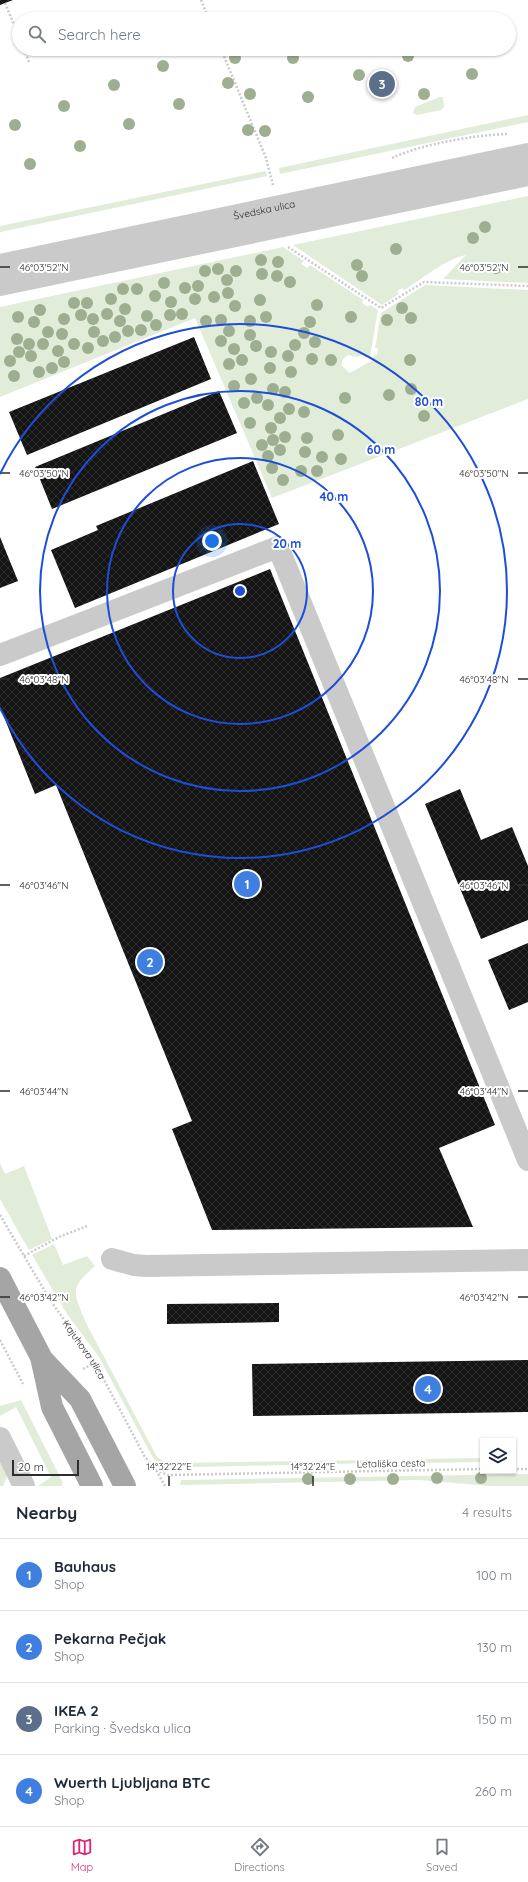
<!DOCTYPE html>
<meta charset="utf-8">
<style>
:root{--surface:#fff;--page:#f2f2f3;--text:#1f2937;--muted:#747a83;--line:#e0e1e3;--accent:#db2777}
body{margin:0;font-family:Quicksand,sans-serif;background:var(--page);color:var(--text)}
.controls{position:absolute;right:12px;bottom:12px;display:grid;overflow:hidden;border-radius:0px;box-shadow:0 1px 3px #0004}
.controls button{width:36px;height:36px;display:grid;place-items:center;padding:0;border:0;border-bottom:1px solid var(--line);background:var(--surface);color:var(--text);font:20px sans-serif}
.scale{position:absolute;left:12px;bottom:10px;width:67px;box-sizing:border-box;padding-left:4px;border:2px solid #2d2d2d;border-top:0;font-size:11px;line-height:14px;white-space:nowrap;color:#2d2d2d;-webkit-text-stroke:3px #fff;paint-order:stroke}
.you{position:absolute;left:212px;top:541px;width:14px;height:14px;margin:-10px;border:3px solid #fff;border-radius:50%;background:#1a73e8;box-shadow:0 0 0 6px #1a73e833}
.badge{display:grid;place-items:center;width:26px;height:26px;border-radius:50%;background:var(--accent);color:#fff;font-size:13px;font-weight:700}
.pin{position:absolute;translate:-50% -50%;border:2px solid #fff;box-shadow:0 1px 4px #0006}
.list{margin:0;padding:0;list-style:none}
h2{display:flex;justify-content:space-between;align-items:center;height:52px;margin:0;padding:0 16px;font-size:17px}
h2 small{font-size:13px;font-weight:400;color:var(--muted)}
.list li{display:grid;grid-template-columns:26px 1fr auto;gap:12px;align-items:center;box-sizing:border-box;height:72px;padding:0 16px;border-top:1px solid var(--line)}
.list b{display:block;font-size:15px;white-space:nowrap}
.list p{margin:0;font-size:13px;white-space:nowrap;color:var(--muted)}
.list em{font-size:13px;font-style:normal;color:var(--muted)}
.icon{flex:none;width:22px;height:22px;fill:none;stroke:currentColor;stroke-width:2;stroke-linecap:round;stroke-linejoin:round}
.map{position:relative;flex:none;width:528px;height:1486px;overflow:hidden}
.search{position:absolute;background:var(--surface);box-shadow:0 1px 3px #0004;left:12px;right:12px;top:12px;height:44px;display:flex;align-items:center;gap:10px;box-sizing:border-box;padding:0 14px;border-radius:22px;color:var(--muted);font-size:15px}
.sheet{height:340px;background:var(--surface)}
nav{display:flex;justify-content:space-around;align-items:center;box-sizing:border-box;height:56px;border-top:1px solid var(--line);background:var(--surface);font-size:11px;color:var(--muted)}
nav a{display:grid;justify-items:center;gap:2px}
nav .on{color:var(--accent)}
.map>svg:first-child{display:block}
.green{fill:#e1ecd9}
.building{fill:url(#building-cross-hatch)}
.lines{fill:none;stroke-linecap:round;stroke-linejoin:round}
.path{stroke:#cacaca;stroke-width:2.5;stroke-dasharray:2 2;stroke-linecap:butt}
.minor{stroke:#cacaca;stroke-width:22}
.major{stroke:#a5a5a5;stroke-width:22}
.tree{fill:#9dae91}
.ticks{fill:none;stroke:#2d2d2d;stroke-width:1.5}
.ring{fill:none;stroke:#1d4ed8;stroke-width:2}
.labels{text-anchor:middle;stroke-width:4;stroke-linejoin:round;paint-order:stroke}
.street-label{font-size:10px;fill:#2d2d2d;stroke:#fff}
.ticks-label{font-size:10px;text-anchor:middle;fill:#2d2d2d;stroke:#fff;stroke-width:4;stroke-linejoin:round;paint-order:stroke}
.centre{fill:#1d4ed8;stroke:#fff;stroke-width:2}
.ring-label{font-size:12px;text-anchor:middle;font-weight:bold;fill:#1d4ed8;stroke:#fff;stroke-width:4;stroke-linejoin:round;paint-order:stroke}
</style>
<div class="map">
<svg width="528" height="1486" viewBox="0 0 528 1486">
<defs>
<pattern id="building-cross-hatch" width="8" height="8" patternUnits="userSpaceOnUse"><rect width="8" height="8" fill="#141414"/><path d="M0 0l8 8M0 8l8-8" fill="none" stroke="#2e2e2e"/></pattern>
</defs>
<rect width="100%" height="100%" fill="#fff"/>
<!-- green -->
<path class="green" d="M 440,97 L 443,97 L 444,107 L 441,110 L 417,115 L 413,113 L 415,107 Z
M 528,115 L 528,122 L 280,174 L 279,168 Z
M 266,171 L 267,176 L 0,232 L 0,226 Z
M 528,196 L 528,283 L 443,279 L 466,255 C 443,260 424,278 404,290 L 402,288 L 397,291 L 399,294 L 382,305 L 293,245 Z
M 283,247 L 304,261 L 301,264 L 307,268 L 310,265 L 363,300 L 362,303 L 368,307 L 370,305 L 378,310 L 370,357 L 365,354 L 357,357 L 348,355 L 343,359 L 341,365 L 350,373 L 373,360 L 374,355 L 377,355 L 378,348 L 375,348 L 381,313 L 425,285 L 528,290 L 528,399 L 272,498 L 195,318 L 0,397 L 0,307 Z
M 0,1163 L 5,1174 L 24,1166 L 52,1239 L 29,1250 L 0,1199 Z
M 54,1244 L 63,1265 L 87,1256 L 95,1266 C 68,1289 74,1292 86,1323 L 157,1457 L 165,1462 L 178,1463 L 373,1460 L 373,1463 L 193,1467 C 178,1467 160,1470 152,1456 L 99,1357 L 67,1314 L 32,1255 Z
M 21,1400 L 63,1483 L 61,1486 L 38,1486 L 51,1477 L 16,1407 L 0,1416 L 0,1406 Z
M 483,1458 L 483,1462 L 418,1463 L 418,1459 Z
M 0,1463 L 7,1476 L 3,1486 L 0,1486 Z
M 528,1474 L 528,1486 L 490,1486 L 419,1480 L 180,1485 L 181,1480 L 183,1480 Z"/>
<!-- building -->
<path class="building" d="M 0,0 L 13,0 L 0,5 Z
M 194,337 L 211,379 L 27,455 L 9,412 Z
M 219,391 L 237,433 L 52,509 L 35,467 Z
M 253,461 L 279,524 L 75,608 L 51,550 L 98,530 L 96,526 Z
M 0,537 L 18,581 L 0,588 Z
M 270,569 L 495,1125 L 439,1148 L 473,1227 L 212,1230 L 172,1129 L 192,1121 L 133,975 L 56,785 L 35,794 L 0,707 L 0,678 Z
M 460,789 L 481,840 L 512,827 L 528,866 L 528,920 L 481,939 L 425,804 Z
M 528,943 L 528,1002 L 509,1010 L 488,960 Z
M 279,1303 L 279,1322 L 167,1324 L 167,1304 Z
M 528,1360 L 528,1412 L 253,1416 L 252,1364 Z"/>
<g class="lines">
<!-- path -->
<g class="path">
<path d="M 201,0 L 209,19"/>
<path d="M 5,3 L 19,37"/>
<path d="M 24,49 L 29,62"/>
<path d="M 221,49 L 266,158 L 273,185"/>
<path d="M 392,158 C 422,144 474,135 508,134"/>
<path d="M 288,247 L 381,308 L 424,282 L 528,286"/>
<path id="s1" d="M 0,1215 L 50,1300 L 95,1363 L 145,1457 L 156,1470 L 165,1486"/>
<path d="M 24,1256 L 59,1237 L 87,1226"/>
<path d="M 0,1340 L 23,1384"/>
<path d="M 83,1369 L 95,1363"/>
<path d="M 513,1469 L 528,1469"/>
<path d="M 156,1470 L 168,1475 L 483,1469"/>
</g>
<!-- minor -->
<g class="minor">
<path id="s2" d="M 0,265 L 528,154"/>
<path d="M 0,285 L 528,175"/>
<path d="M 0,655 L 278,547 L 528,1160"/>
<path d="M 112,1259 L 134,1265 L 146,1266 L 528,1260"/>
<path d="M 0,1438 L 24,1486"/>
</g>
<!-- major -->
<path class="major" d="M 0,1278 L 41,1357 L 52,1407 L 92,1486
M 41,1358 L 80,1399 L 125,1486"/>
</g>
<!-- trees -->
<g class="tree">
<circle cx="408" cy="56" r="6"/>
<circle cx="235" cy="58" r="6"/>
<circle cx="293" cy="58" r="6"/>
<circle cx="163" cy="66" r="6"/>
<circle cx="472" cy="74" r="6"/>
<circle cx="359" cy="75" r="6"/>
<circle cx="228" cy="83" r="6"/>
<circle cx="114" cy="85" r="6"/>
<circle cx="250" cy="94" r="6"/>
<circle cx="424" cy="94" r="6"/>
<circle cx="308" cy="97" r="6"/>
<circle cx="179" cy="104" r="6"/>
<circle cx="64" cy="106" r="6"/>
<circle cx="129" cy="124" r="6"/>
<circle cx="15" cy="125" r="6"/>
<circle cx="248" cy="130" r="6"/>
<circle cx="265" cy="131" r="6"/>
<circle cx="80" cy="146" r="6"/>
<circle cx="30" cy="164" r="6"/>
<circle cx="485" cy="227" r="6"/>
<circle cx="473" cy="238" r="6"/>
<circle cx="396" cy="249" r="6"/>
<circle cx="261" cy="260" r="6"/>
<circle cx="278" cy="262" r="6"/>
<circle cx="357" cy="265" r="6"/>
<circle cx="496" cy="268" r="6"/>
<circle cx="218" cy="269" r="6"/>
<circle cx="205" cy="271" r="6"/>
<circle cx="236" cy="271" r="6"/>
<circle cx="262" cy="274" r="6"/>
<circle cx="277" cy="276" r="6"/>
<circle cx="362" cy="276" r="6"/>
<circle cx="227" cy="280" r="6"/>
<circle cx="290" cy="282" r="6"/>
<circle cx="164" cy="283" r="6"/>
<circle cx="198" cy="286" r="6"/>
<circle cx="185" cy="288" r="6"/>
<circle cx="123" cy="289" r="6"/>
<circle cx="137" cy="289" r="6"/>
<circle cx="228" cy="293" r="6"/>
<circle cx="155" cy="296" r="6"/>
<circle cx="214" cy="297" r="6"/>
<circle cx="111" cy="299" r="6"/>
<circle cx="195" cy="299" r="6"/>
<circle cx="260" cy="300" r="6"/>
<circle cx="171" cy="302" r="6"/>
<circle cx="74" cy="303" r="6"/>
<circle cx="87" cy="303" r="6"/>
<circle cx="317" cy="305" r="6"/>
<circle cx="235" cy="306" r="6"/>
<circle cx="402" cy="308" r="6"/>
<circle cx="125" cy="309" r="6"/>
<circle cx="40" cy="310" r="6"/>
<circle cx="107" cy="314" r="6"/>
<circle cx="182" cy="314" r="6"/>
<circle cx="81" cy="315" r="6"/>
<circle cx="170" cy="315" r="6"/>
<circle cx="147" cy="316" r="6"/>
<circle cx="18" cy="317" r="6"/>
<circle cx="266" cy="317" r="6"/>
<circle cx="351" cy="317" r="6"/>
<circle cx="411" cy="318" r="6"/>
<circle cx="64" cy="319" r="6"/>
<circle cx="93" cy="319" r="6"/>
<circle cx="221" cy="320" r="6"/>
<circle cx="387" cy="320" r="6"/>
<circle cx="120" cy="321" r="6"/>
<circle cx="206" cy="321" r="6"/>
<circle cx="250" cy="321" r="6"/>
<circle cx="34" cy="322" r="6"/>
<circle cx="310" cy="322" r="6"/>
<circle cx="156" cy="325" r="6"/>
<circle cx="141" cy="330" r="6"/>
<circle cx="128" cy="331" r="6"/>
<circle cx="229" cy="331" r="6"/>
<circle cx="48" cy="332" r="6"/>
<circle cx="94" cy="332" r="6"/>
<circle cx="304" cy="333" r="6"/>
<circle cx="62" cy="334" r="6"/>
<circle cx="250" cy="335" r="6"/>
<circle cx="115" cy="337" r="6"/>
<circle cx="17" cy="339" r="6"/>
<circle cx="103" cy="341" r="6"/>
<circle cx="221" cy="341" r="6"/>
<circle cx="315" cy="342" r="6"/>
<circle cx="29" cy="344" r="6"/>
<circle cx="43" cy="344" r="6"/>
<circle cx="74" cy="344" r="6"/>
<circle cx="295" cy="345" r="6"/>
<circle cx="256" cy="346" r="6"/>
<circle cx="88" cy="348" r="6"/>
<circle cx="234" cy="349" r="6"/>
<circle cx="58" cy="351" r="6"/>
<circle cx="19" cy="352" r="6"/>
<circle cx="271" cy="352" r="6"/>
<circle cx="31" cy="356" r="6"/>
<circle cx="288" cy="356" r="6"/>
<circle cx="312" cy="359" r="6"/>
<circle cx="242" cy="360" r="6"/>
<circle cx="331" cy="360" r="6"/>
<circle cx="410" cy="360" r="6"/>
<circle cx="10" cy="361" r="6"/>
<circle cx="64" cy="362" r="6"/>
<circle cx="229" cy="364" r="6"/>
<circle cx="52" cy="368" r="6"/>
<circle cx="270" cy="368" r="6"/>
<circle cx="39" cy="372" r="6"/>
<circle cx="291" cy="372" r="6"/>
<circle cx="14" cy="376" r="6"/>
<circle cx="251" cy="379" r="6"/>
<circle cx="234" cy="386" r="6"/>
<circle cx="273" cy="389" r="6"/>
<circle cx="411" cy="389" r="6"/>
<circle cx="285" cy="392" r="6"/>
<circle cx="389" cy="395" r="6"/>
<circle cx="257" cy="398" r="6"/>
<circle cx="345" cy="398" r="6"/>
<circle cx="244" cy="403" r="6"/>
<circle cx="268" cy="405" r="6"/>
<circle cx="289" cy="409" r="6"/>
<circle cx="304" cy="412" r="6"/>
<circle cx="424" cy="416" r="6"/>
<circle cx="280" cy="418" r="6"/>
<circle cx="250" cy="423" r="6"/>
<circle cx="271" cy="428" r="6"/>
<circle cx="338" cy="435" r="6"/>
<circle cx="285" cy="437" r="6"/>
<circle cx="307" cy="438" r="6"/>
<circle cx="273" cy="440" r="6"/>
<circle cx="262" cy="445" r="6"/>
<circle cx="280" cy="450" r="6"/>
<circle cx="305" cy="452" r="6"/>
<circle cx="268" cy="456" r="6"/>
<circle cx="322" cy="457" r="6"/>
<circle cx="341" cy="459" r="6"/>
<circle cx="272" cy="468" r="6"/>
<circle cx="301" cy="471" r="6"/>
<circle cx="317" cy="471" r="6"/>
<circle cx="283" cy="480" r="6"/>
<circle cx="437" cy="1478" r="6"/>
<circle cx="481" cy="1478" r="6"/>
<circle cx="308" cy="1479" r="6"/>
<circle cx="350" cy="1479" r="6"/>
<circle cx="393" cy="1479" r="6"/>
</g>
<!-- ticks -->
<path class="ticks" d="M 0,267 L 10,267M 518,267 L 528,267M 0,473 L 10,473M 518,473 L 528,473M 0,679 L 10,679M 518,679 L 528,679M 0,885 L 10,885M 518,885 L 528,885M 0,1091 L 10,1091M 518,1091 L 528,1091M 0,1297 L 10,1297M 518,1297 L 528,1297M 169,1476 L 169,1486M 313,1476 L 313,1486"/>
<!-- distance rings -->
<g class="ring">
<circle cx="240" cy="591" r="67"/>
<circle cx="240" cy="591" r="133"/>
<circle cx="240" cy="591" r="200"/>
<path d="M0 474A267 267 0 1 1 0 708"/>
</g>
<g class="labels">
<!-- street labels -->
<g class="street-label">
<text dy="4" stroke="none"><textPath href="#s2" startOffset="270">Švedska ulica</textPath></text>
<text dy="4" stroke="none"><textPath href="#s1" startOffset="159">Kajuhova ulica</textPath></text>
<text transform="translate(391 1463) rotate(-1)" y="4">Letališka cesta</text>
</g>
</g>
<g class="ticks-label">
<text x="44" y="271">46°03'52"N</text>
<text x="484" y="271">46°03'52"N</text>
<text x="44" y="477">46°03'50"N</text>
<text x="484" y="477">46°03'50"N</text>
<text x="44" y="683">46°03'48"N</text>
<text x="484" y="683">46°03'48"N</text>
<text x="44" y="889">46°03'46"N</text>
<text x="484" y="889">46°03'46"N</text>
<text x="44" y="1095">46°03'44"N</text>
<text x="484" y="1095">46°03'44"N</text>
<text x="44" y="1301">46°03'42"N</text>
<text x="484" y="1301">46°03'42"N</text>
<text x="169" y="1470">14°32'22"E</text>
<text x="313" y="1470">14°32'24"E</text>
</g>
<circle cx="240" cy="591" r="6" class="centre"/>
<g class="ring-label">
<text x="429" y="406">80 m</text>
<text x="381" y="454">60 m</text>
<text x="334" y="501">40 m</text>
<text x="287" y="548">20 m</text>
</g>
</svg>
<div class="controls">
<button><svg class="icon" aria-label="layers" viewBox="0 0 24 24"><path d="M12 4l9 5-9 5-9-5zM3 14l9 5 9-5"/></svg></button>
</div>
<div class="scale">20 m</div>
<div class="you"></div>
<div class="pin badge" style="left:247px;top:884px;background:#3f7fe0">1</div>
<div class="pin badge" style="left:150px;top:962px;background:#3f7fe0">2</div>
<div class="pin badge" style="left:382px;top:84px;background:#5c6f8a">3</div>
<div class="pin badge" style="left:428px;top:1389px;background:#3f7fe0">4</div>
<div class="search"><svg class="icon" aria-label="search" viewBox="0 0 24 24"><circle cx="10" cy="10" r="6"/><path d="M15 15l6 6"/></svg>Search here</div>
</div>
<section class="sheet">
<h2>Nearby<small>4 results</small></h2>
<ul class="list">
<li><span class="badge" style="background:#3f7fe0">1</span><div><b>Bauhaus</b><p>Shop</p></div><em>100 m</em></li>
<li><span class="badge" style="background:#3f7fe0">2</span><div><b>Pekarna Pečjak</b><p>Shop</p></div><em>130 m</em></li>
<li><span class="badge" style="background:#5c6f8a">3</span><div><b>IKEA 2</b><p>Parking · Švedska ulica</p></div><em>150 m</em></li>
<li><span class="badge" style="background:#3f7fe0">4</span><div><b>Wuerth Ljubljana BTC</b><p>Shop</p></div><em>260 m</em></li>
</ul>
</section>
<nav>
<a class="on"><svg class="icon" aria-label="map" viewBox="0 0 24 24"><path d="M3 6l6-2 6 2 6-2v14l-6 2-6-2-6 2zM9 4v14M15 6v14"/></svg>Map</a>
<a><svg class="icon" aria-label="directions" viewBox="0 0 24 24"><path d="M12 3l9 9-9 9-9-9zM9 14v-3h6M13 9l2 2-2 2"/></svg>Directions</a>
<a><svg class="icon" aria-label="saved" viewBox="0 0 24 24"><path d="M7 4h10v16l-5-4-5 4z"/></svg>Saved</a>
</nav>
